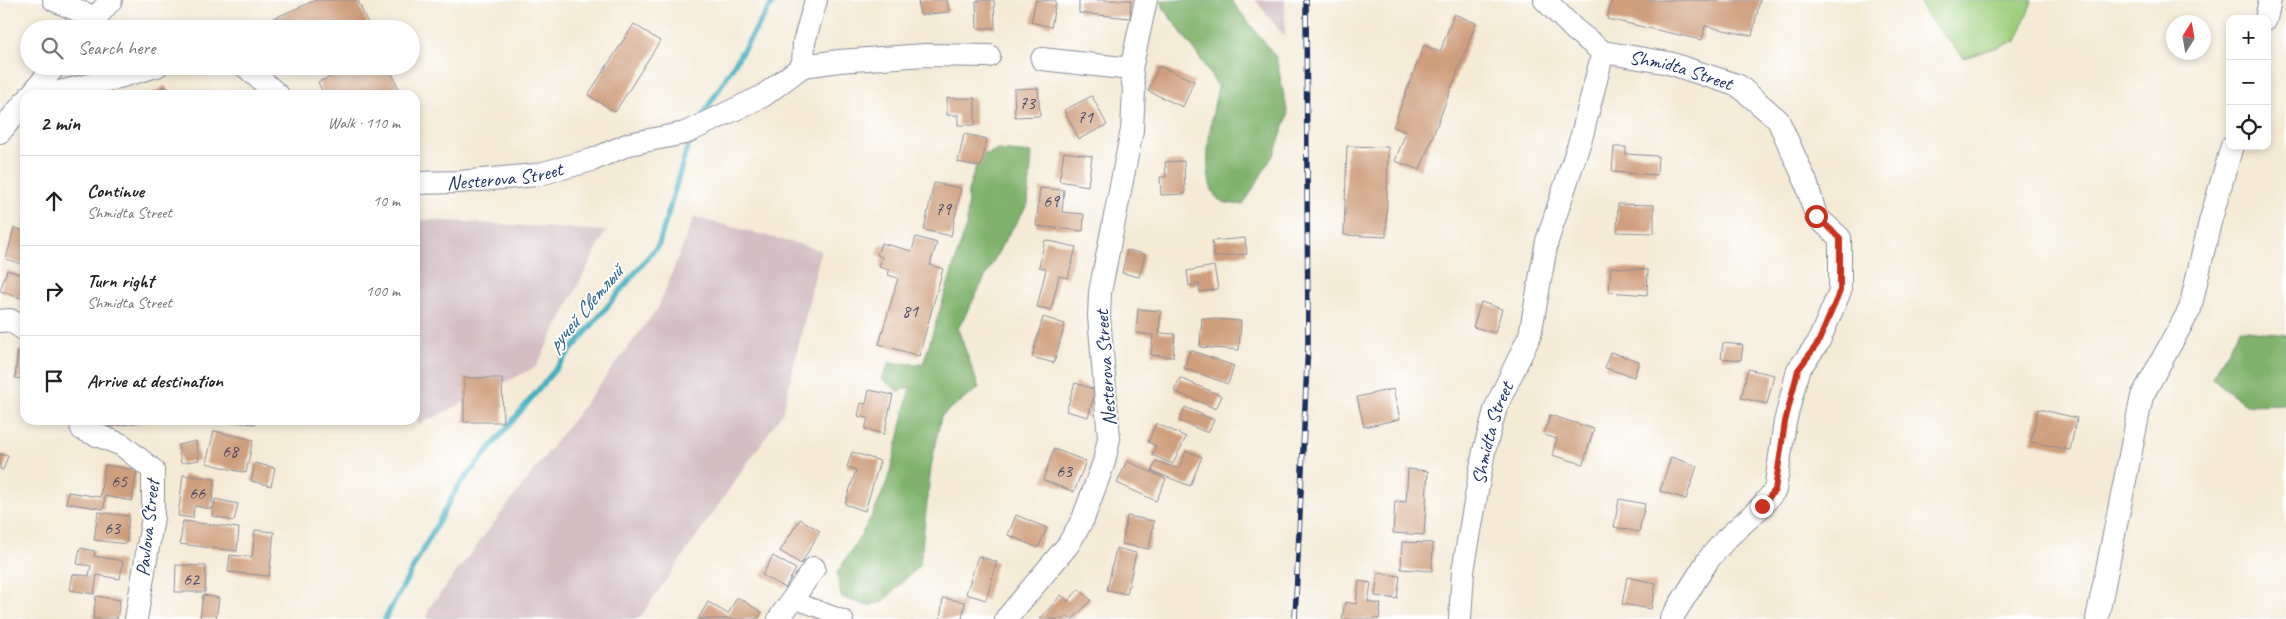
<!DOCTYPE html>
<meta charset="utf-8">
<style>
:root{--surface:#fff;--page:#f6f6f6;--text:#222;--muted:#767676;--line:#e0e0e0}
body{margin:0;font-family:Caveat,sans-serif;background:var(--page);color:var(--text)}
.controls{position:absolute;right:15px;top:15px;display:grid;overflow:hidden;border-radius:10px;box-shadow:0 2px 8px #0003}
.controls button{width:45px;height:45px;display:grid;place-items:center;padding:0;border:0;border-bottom:1px solid var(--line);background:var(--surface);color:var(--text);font:25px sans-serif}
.compass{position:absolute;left:2166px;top:15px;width:45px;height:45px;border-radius:50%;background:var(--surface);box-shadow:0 2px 8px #0003;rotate:11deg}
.stop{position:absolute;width:15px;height:15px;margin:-11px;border:4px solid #c8321e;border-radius:50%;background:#fff}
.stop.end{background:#c8321e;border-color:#fff;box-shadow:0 1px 5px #0008}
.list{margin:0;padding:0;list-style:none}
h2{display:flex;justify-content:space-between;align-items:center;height:65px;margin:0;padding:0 20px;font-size:21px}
h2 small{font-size:16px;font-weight:400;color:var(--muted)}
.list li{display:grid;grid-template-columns:32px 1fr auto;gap:15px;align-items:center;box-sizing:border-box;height:90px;padding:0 20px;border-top:1px solid var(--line)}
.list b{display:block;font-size:19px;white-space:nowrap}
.list p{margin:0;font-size:16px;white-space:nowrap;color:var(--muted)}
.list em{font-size:16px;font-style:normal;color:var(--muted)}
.icon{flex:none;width:28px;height:28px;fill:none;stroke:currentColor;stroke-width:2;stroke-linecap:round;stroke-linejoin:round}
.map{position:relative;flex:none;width:2286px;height:619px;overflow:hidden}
.search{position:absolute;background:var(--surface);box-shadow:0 2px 8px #0003;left:20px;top:20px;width:400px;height:55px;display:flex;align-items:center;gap:12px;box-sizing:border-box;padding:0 18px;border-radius:28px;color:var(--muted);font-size:19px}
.panel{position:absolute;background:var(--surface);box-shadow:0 2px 8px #0003;left:20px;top:90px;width:400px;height:335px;border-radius:15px}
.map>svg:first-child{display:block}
.industrial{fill:#d2bec3}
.green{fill:#9fcf7d;stroke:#5d7f6e}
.forest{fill:#7fb26c;stroke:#4d7065}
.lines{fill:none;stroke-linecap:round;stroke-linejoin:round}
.stream{stroke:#43afc1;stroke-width:5.5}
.building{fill:#cf9e7c}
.pedestrian-casing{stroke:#888c9a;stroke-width:18}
.minor-casing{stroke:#888c9a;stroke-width:24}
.pedestrian{stroke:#fff;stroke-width:16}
.minor{stroke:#fff;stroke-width:22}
.rail-casing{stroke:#1b2f5e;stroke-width:5.5}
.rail{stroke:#fff;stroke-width:4;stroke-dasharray:11;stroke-linecap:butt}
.route{stroke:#c8321e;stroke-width:6}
.labels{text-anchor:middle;stroke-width:4;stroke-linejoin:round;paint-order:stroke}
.number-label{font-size:18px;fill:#484b66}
.street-label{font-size:20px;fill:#1b2f5e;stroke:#fff}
.water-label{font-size:21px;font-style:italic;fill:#2b6286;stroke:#fff}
</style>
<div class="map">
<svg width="2286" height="619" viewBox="0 0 2286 619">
<rect width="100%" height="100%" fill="#fff"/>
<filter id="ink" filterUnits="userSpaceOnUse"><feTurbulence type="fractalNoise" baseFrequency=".02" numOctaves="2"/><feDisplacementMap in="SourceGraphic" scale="10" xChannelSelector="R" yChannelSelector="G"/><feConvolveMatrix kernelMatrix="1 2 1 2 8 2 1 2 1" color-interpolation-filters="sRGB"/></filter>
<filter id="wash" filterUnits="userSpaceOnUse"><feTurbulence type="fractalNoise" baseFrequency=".0096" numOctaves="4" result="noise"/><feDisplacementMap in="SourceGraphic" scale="20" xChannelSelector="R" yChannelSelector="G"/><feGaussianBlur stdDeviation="1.12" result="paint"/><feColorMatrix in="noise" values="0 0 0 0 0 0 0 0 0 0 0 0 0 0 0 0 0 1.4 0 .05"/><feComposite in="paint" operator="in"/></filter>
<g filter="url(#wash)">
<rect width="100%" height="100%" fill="#f4ead6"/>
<!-- industrial -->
<path class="industrial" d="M 1255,0 L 1285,0 L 1285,37 Z
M 694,217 L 821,250 L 783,412 L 639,619 L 427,619 L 429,608 L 658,308 Z
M 415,219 L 606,231 L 536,367 L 418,425 Z"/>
<!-- green -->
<path class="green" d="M 1919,0 L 2033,0 L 2016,41 L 1964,58 L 1926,15 Z"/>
<!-- forest -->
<path class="forest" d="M 1161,0 L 1231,0 L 1276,57 L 1288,115 L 1275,152 L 1243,205 C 1237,204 1229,204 1223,202 C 1195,191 1213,110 1218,87 L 1197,54 L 1164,9 Z
M 998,150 L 1032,153 L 1028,204 L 1002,245 L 958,329 L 979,388 L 941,416 L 931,467 L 920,565 L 884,601 L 868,606 L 841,597 L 837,573 C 856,543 877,512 888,478 C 897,448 903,417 910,387 L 898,391 L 882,379 L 889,363 L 923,364 L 967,223 L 968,191 L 979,156 Z
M 2240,329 L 2286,335 L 2286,404 L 2246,405 L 2212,378 Z"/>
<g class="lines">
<!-- stream -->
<path class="stream" d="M 703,115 L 774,0
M 385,619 L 457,488 L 659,244 L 690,138"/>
</g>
<g id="blocks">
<!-- building -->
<path class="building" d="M 316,0 L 358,0 L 370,29 L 267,29 L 265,22 Z
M 918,0 L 947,0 L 949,12 L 920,15 Z
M 994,0 L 995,28 L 977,28 L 976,1 Z
M 1036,0 L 1056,1 L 1051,27 L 1031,22 Z
M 1079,0 L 1131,0 L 1130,18 L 1079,13 Z
M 1612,0 L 1760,0 L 1752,36 L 1705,26 L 1702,40 L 1607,19 Z
M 1454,14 L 1476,23 L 1420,170 L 1395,161 L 1406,132 L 1393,127 L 1424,45 L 1440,52 Z
M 634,24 L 660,41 L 615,112 L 588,95 Z
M 356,66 L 389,66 L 400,92 L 394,95 L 324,95 L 318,82 Z
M 1159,66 L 1194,81 L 1183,107 L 1148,91 Z
M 165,86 L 171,95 L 149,95 Z
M 1038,88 L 1040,116 L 1015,117 L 1014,89 Z
M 1092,96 L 1107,125 L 1079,139 L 1064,110 Z
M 947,98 L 975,98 L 975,125 L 958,125 L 958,115 L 947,115 Z
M 964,134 L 987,139 L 981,167 L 958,162 Z
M 1347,146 L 1388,147 L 1386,237 L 1344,235 Z
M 1614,147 L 1626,147 L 1626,154 L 1658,156 L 1657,175 L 1612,172 Z
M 1064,152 L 1092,156 L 1088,186 L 1059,181 Z
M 1184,161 L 1185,194 L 1161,195 L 1160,177 L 1166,177 L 1165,162 Z
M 934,183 L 961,188 L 951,236 L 924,230 Z
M 1040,188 L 1064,190 L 1062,212 L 1084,214 L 1083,231 L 1036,226 Z
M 1618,204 L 1654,205 L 1654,233 L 1617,232 Z
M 14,228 L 25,231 L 25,265 L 6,259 Z
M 916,237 L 937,243 L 930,265 L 943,269 L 919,356 L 879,344 L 898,278 L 888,275 L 889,270 L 879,267 L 882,257 L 877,255 L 881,243 L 912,251 Z
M 1245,238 L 1247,254 L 1214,257 L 1212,241 Z
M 1045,240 L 1076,247 L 1068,278 L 1059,276 L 1051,310 L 1037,307 L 1046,269 L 1039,267 Z
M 1127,250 L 1145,254 L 1139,277 L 1122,273 Z
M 1214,266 L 1218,289 L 1200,292 L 1199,284 L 1189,286 L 1187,271 Z
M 1611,267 L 1648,270 L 1647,295 L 1609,292 Z
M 7,270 L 25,276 L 23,299 L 0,291 Z
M 1481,302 L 1502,309 L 1495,333 L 1473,327 Z
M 1138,309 L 1161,311 L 1159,333 L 1175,334 L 1173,357 L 1151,355 L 1153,335 L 1136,333 Z
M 1043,317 L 1065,324 L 1054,363 L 1032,357 Z
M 1202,318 L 1241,321 L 1239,350 L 1200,347 Z
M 1723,343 L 1743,345 L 1741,360 L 1721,358 Z
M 18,350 L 25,351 L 25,379 L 15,378 Z
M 1190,350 L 1234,366 L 1228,384 L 1184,368 Z
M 1610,352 L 1639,361 L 1634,377 L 1605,368 Z
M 1748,369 L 1774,375 L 1767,404 L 1741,398 Z
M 464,378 L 502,378 L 503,422 L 464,422 Z
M 1180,378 L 1222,396 L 1216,409 L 1174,391 Z
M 1075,383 L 1096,390 L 1088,417 L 1066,411 Z
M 1393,389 L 1400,419 L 1364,427 L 1357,397 Z
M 869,390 L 893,395 L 884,434 L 865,429 L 868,418 L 858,416 L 861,403 L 866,404 Z
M 1185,407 L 1214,420 L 1208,433 L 1179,421 Z
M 2038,409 L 2077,418 L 2070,450 L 2031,442 Z
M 1550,415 L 1594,429 L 1583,464 L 1552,455 L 1557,439 L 1544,435 Z
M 107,420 L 140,420 L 141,422 L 109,427 Z
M 233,420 L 256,420 L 256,424 L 233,422 Z
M 1156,423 L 1186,437 L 1173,464 L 1152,455 L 1156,446 L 1148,442 Z
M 214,431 L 253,440 L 246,473 L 206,463 Z
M 196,441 L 199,460 L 181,463 L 178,445 Z
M 1054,449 L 1086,461 L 1074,492 L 1043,480 Z
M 1186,451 L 1202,457 L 1190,486 L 1152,471 L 1156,461 L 1179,469 Z
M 852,452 L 880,461 L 865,511 L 845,504 L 856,470 L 847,467 Z
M 0,454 L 8,456 L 3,470 L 0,469 Z
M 1671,457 L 1697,466 L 1686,499 L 1660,491 Z
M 1127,461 L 1166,479 L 1156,501 L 1117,483 Z
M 255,463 L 275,468 L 271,486 L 251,481 Z
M 105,465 L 137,470 L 132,501 L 105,496 L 104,509 L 66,503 L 68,492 L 100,497 Z
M 1408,469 L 1428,471 L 1424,535 L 1393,533 L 1395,501 L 1406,502 Z
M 183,475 L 215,479 L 211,509 L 194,506 L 193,518 L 178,516 Z
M 215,499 L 238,504 L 234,521 L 212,516 Z
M 1619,499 L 1645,504 L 1639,532 L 1614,527 Z
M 98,512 L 129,516 L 126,544 L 94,540 Z
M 1016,515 L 1047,528 L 1038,548 L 1008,535 Z
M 1127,516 L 1154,521 L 1149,549 L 1122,544 Z
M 800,519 L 820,531 L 801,564 L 780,551 Z
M 183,521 L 239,528 L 237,551 L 180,544 Z
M 255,530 L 274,532 L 269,576 L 228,572 L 230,555 L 252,557 Z
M 1402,542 L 1433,543 L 1432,571 L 1401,569 Z
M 80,548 L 95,551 L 94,556 L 123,561 L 120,579 L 97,575 L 94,594 L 70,590 L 73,574 L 89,576 L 91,566 L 77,564 Z
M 1116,548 L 1136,553 L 1127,594 L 1107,590 Z
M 773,556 L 796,569 L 785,588 L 762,575 Z
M 978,556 L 997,562 L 986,600 L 966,594 Z
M 176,565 L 206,566 L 205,592 L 175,592 Z
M 1378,573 L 1400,576 L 1397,599 L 1375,596 Z
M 1627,577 L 1656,583 L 1651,609 L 1622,604 Z
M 1359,581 L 1371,583 L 1368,602 L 1381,604 L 1379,619 L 1342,619 L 1345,602 L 1356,604 Z
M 1079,589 L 1091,600 L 1073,619 L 1066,617 L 1064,619 L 1040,619 L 1061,595 L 1068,601 Z
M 203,595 L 219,598 L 216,619 L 200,619 Z
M 96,596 L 120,600 L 117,619 L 93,619 Z
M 737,597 L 762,612 L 758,619 L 698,619 L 708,602 L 728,614 Z
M 943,598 L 965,602 L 962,619 L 940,619 Z"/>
</g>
</g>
<g filter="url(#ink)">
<use href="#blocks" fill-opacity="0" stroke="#888c9a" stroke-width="1"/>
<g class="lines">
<!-- pedestrian casing -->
<g class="pedestrian-casing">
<path id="pedestrian" d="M 791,599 L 845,619"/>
</g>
<!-- minor casing -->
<g class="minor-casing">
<g id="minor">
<path d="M 54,0 L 95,18"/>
<path d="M 2266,19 L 2270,0"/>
<path d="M 86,29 L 111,0"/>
<path id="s1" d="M 1603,52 L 1669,63 L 1739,86 L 1778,120 L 1806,182 L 1816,216 L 1840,238 L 1840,291 L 1818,343 L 1798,370 L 1785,422 L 1775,490 L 1762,506 L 1726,539 L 1708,560 L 1671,619"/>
<path d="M 1042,59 L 1131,69"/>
<path d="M 245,66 L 278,95"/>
<path d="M 803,66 L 804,42 L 816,0"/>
<path d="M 31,95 L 55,66"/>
<path d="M 46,95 L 98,83 L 157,66"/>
<path d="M 0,132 L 25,102"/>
<path id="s2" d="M 415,183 L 459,182 L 536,175 L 592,160 L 629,144 L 685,133 L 763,96 L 803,66 L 839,61 L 925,55 L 989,56"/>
<path d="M 0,321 L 10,320 L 25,330"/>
<path d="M 80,420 L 82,429 L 122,445 L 153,470 L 153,517 L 136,619"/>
<path d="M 779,619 L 814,568"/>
<path d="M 1006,619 L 1068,545 L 1083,519 L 1104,462 L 1109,438 L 1099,316 L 1100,292 L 1132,130 L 1134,89 L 1131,69 L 1146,0"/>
<path id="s3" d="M 1460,619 L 1463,571 L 1484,451 L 1496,407 L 1530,335 L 1547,241 L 1582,135 L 1603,52 L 1575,30 L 1545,0"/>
<path d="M 2097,619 L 2142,396 L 2190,309 L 2210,222 L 2232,146"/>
</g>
</g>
<!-- pedestrian -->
<use href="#pedestrian" class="pedestrian"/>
<!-- minor -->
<use href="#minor" class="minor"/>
<!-- rail casing -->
<g class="rail-casing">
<path id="rail" d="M 1295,619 L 1308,343 L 1306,0"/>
</g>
<!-- rail -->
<use href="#rail" class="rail"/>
</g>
</g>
<g class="lines" filter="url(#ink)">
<!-- route -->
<path class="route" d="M 1762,506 L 1775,490 L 1785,422 L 1798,370 L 1818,343 L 1840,291 L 1840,238 L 1816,216"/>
</g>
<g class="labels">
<!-- number labels -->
<g class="number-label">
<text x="1027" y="109">73</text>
<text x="1085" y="123">71</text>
<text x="1051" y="207">69</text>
<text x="943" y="215">79</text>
<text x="910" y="317">81</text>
<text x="230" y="457">68</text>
<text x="1064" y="477">63</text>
<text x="119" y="487">65</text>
<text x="197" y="499">66</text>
<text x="112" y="534">63</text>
<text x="191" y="585">62</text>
</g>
<!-- street labels -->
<g class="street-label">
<text dy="7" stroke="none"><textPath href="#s1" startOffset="80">Shmidta Street</textPath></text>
<text dy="7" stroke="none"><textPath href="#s2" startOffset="90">Nesterova Street</textPath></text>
<text transform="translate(1105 368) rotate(-94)" y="7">Nesterova Street</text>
<text dy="7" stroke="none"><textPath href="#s3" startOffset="189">Shmidta Street</textPath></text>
<text transform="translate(147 528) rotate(-84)" y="7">Pavlova Street</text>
</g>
<!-- water labels -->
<g class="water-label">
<text transform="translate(585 308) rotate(-50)" y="7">ручей Светлый</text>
</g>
</g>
</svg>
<div class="controls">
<button>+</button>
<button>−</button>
<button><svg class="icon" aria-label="locate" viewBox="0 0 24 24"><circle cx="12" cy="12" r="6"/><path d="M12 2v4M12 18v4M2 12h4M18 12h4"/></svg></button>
</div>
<svg class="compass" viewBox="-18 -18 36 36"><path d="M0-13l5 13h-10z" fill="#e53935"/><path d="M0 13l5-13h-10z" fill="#767676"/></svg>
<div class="stop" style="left:1816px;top:216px"></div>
<div class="stop end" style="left:1762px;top:506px"></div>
<div class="search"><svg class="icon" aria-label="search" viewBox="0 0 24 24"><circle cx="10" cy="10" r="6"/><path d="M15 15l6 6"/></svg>Search here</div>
<section class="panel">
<h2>2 min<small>Walk · 110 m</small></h2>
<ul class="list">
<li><svg class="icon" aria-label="ahead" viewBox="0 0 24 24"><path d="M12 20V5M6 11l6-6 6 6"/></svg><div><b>Continue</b><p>Shmidta Street</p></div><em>10 m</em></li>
<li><svg class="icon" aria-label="right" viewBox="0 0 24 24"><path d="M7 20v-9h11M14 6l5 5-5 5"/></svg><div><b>Turn right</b><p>Shmidta Street</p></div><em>100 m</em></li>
<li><svg class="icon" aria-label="arrive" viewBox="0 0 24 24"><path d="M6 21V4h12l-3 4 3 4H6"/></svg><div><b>Arrive at destination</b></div></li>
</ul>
</section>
</div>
